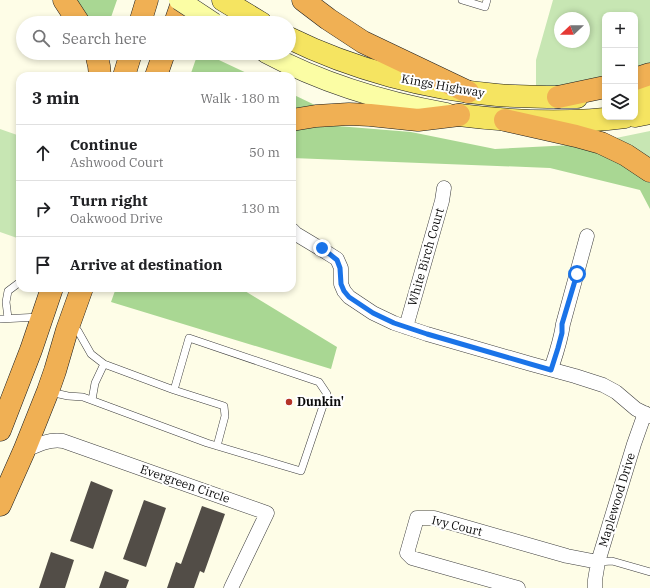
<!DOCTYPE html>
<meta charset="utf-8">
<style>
:root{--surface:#fff;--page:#f2f2f2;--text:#202124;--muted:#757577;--line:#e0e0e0}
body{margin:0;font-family:"IBM Plex Serif",serif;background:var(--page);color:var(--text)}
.controls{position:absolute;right:12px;top:12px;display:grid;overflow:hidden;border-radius:8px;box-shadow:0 2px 6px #0003}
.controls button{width:36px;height:36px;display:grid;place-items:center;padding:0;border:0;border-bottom:1px solid var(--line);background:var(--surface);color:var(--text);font:20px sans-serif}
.compass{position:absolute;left:554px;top:12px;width:36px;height:36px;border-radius:50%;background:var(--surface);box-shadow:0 2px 6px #0003;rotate:248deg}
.stop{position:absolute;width:12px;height:12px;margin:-9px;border:3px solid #1a73e8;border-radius:50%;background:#fff}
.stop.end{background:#1a73e8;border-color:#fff;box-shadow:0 1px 4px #0008}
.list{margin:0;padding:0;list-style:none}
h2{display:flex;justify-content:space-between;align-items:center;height:52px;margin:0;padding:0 16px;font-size:17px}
h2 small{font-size:13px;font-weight:400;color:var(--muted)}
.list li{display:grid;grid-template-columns:26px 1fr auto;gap:12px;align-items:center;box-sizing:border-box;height:56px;padding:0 16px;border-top:1px solid var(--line)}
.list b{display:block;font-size:15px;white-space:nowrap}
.list p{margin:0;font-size:13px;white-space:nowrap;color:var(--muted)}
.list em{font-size:13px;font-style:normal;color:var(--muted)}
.icon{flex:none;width:22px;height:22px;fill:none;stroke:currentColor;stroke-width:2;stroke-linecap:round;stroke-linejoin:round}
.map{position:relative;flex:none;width:650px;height:588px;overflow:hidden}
.search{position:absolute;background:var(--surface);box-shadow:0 2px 6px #0003;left:16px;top:16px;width:280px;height:44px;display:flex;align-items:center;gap:10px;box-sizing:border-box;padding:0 14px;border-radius:22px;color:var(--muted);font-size:15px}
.panel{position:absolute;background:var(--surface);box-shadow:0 2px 6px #0003;left:16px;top:72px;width:280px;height:220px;border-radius:12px}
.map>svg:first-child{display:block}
.green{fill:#c7e6b3;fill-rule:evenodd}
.forest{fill:#a9d793}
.building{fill:#524d47}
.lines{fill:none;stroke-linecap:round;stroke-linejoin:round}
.lane-casing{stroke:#3d3d3d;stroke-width:8}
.street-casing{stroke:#3d3d3d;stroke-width:15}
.secondary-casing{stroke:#2c2c2c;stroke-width:21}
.primary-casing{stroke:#1b1b1b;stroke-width:23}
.highway-casing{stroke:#1b1b1b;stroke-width:23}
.lane{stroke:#fff;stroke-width:7}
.street{stroke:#fff;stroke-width:14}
.secondary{stroke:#fbfda4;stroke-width:20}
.primary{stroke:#f5e461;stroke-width:22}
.highway{stroke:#f0b054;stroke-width:22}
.secondary-bridge-casing{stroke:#2c2c2c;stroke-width:21;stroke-linecap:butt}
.secondary-bridge{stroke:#fbfda4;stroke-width:20}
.route{stroke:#1a73e8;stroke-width:5}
.poi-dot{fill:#b43327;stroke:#fff;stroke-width:1.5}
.labels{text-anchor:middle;stroke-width:4;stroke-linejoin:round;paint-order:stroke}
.street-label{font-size:12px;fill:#0a0a0a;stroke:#fff}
.poi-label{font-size:12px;font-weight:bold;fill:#0a0a0a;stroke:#fff;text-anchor:start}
</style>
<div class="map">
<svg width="650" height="588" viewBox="0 0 650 588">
<rect width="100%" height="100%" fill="#fefde7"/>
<!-- green -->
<path class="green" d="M 553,0 L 650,0 L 650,63 L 635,71 L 635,15 L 605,15 L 605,80 L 536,92 L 536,60 ZM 560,18 L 584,18 L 584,42 L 560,42 Z
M 0,129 L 20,136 L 20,239 L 0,232 Z
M 650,131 L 650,161 L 616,138 Z"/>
<!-- forest -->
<path class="forest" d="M 67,0 L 117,0 L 109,23 L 83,23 Z
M 198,53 L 204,53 L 253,76 L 190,76 Z
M 292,94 L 317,106 L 325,125 L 411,132 L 495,149 L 572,145 L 599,147 L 650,183 L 650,209 L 640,190 L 550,168 L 292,158 Z
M 116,288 L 240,288 L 337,347 L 331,369 L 111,302 Z"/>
<!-- building -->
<path class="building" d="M 91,481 L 113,490 L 93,549 L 70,541 Z
M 144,500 L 166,508 L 146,567 L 123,559 Z
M 202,506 L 225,514 L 204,573 L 200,571 L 194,588 L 167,588 L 176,562 L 181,564 Z
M 51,552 L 74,560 L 65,588 L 39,588 Z
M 105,571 L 129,580 L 126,588 L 99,588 Z"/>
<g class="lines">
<!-- lane casing -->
<g class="lane-casing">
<path id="lane" d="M 462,0 L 485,7 L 487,0
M 8,318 L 6,302 L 8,291 L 20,282
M 0,319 L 40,317
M 174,390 L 224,406 L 225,416 L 217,446
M 50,392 L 68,396 L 83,397 L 207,443 L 301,471 L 327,394 L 319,382 L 189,338 L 174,390 L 104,364 L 91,354 L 78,331
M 92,400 L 95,383 L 104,364
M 598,562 L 612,561 L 650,572"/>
</g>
<!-- street casing -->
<g class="street-casing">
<path id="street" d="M 292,230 L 296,234 L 321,249 L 337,259 L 341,268 L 341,284 L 344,291 L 349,297 L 373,313 L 394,323 L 427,334 L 531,364 L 575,376 L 603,385 L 616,392 L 636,409 L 650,416
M 406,327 L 442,201 L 444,188
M 551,369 C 556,354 561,340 563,324 L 587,236
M 24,451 C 37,445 48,439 63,441 L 267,513 L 231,588
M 518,588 L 412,558 L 407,553 L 417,518 L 434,518 L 567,556 L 598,562
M 595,588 L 595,580 L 598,562 L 634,444 L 645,413"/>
</g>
<!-- secondary casing -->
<g class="secondary-casing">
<path id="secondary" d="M 266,53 C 322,83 385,102 447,113"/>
</g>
<!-- primary casing -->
<g class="primary-casing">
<path id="primary" d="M 223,0 L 261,23
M 289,38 C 352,69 427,89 497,95 C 524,97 550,97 577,97
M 635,95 L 650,93
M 459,115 C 514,122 569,124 625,117
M 635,116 L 650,113"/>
</g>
<!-- highway casing -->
<g class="highway-casing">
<path id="highway" d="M 64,0 L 79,23
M 303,0 L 328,19 L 363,42 L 468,92
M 140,23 L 147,0
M 175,23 L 183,0
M 96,53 L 99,66 L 100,76
M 124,76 L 131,53
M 156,76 L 164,53
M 635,79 L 650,74
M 558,97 L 605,87
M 292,120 L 316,116 L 349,114 L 370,115 L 418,120 L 459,115
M 505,120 L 576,136 L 601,143 L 626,155 L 650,171
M 0,430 L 31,350 L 52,288
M 0,505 L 24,451 L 48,391 L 55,371 L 67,330 L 82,288"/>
</g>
<!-- lane -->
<use href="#lane" class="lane"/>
<!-- street -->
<use href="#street" class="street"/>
<!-- secondary -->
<use href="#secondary" class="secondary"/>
<!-- primary -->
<use href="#primary" class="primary"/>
<!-- highway -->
<use href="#highway" class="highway"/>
<!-- secondary-bridge casing -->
<g class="secondary-bridge-casing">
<path id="secondary-bridge" d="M 179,0 L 214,23"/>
</g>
<!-- secondary-bridge -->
<use href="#secondary-bridge" class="secondary-bridge"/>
</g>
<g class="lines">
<!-- route -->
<path class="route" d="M 322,248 L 337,260 L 340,268 L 341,284 L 344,291 L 349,297 L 373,313 L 394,323 L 427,334 L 551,370 L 558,348 L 562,333 L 562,324 L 577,274"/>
</g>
<!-- markers -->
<circle class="poi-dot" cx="289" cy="402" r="4"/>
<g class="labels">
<!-- street labels -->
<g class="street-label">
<text transform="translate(443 86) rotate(10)" y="4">Kings Highway</text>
<text transform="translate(426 257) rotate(-74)" y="4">White Birch Court</text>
<text transform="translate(185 484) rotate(19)" y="4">Evergreen Circle</text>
<text transform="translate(617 500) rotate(-73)" y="4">Maplewood Drive</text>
<text transform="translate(457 526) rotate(14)" y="4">Ivy Court</text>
</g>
<!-- poi labels -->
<g class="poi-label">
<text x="297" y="406">Dunkin'</text>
</g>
</g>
</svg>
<div class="controls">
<button>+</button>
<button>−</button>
<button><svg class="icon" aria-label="layers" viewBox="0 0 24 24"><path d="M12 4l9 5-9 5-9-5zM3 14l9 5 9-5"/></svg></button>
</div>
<svg class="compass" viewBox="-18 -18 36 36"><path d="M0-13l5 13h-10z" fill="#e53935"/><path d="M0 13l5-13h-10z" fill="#757577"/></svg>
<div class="stop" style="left:577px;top:274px"></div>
<div class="stop end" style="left:322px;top:248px"></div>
<div class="search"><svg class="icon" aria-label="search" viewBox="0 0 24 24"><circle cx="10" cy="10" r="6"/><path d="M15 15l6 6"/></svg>Search here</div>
<section class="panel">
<h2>3 min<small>Walk · 180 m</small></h2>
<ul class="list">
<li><svg class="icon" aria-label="ahead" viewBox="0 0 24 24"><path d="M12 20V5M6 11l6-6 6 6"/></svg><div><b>Continue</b><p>Ashwood Court</p></div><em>50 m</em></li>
<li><svg class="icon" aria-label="right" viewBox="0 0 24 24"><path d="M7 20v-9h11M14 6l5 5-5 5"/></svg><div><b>Turn right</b><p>Oakwood Drive</p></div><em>130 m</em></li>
<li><svg class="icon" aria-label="arrive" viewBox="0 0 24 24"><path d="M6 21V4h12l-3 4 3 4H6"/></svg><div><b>Arrive at destination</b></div></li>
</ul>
</section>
</div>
